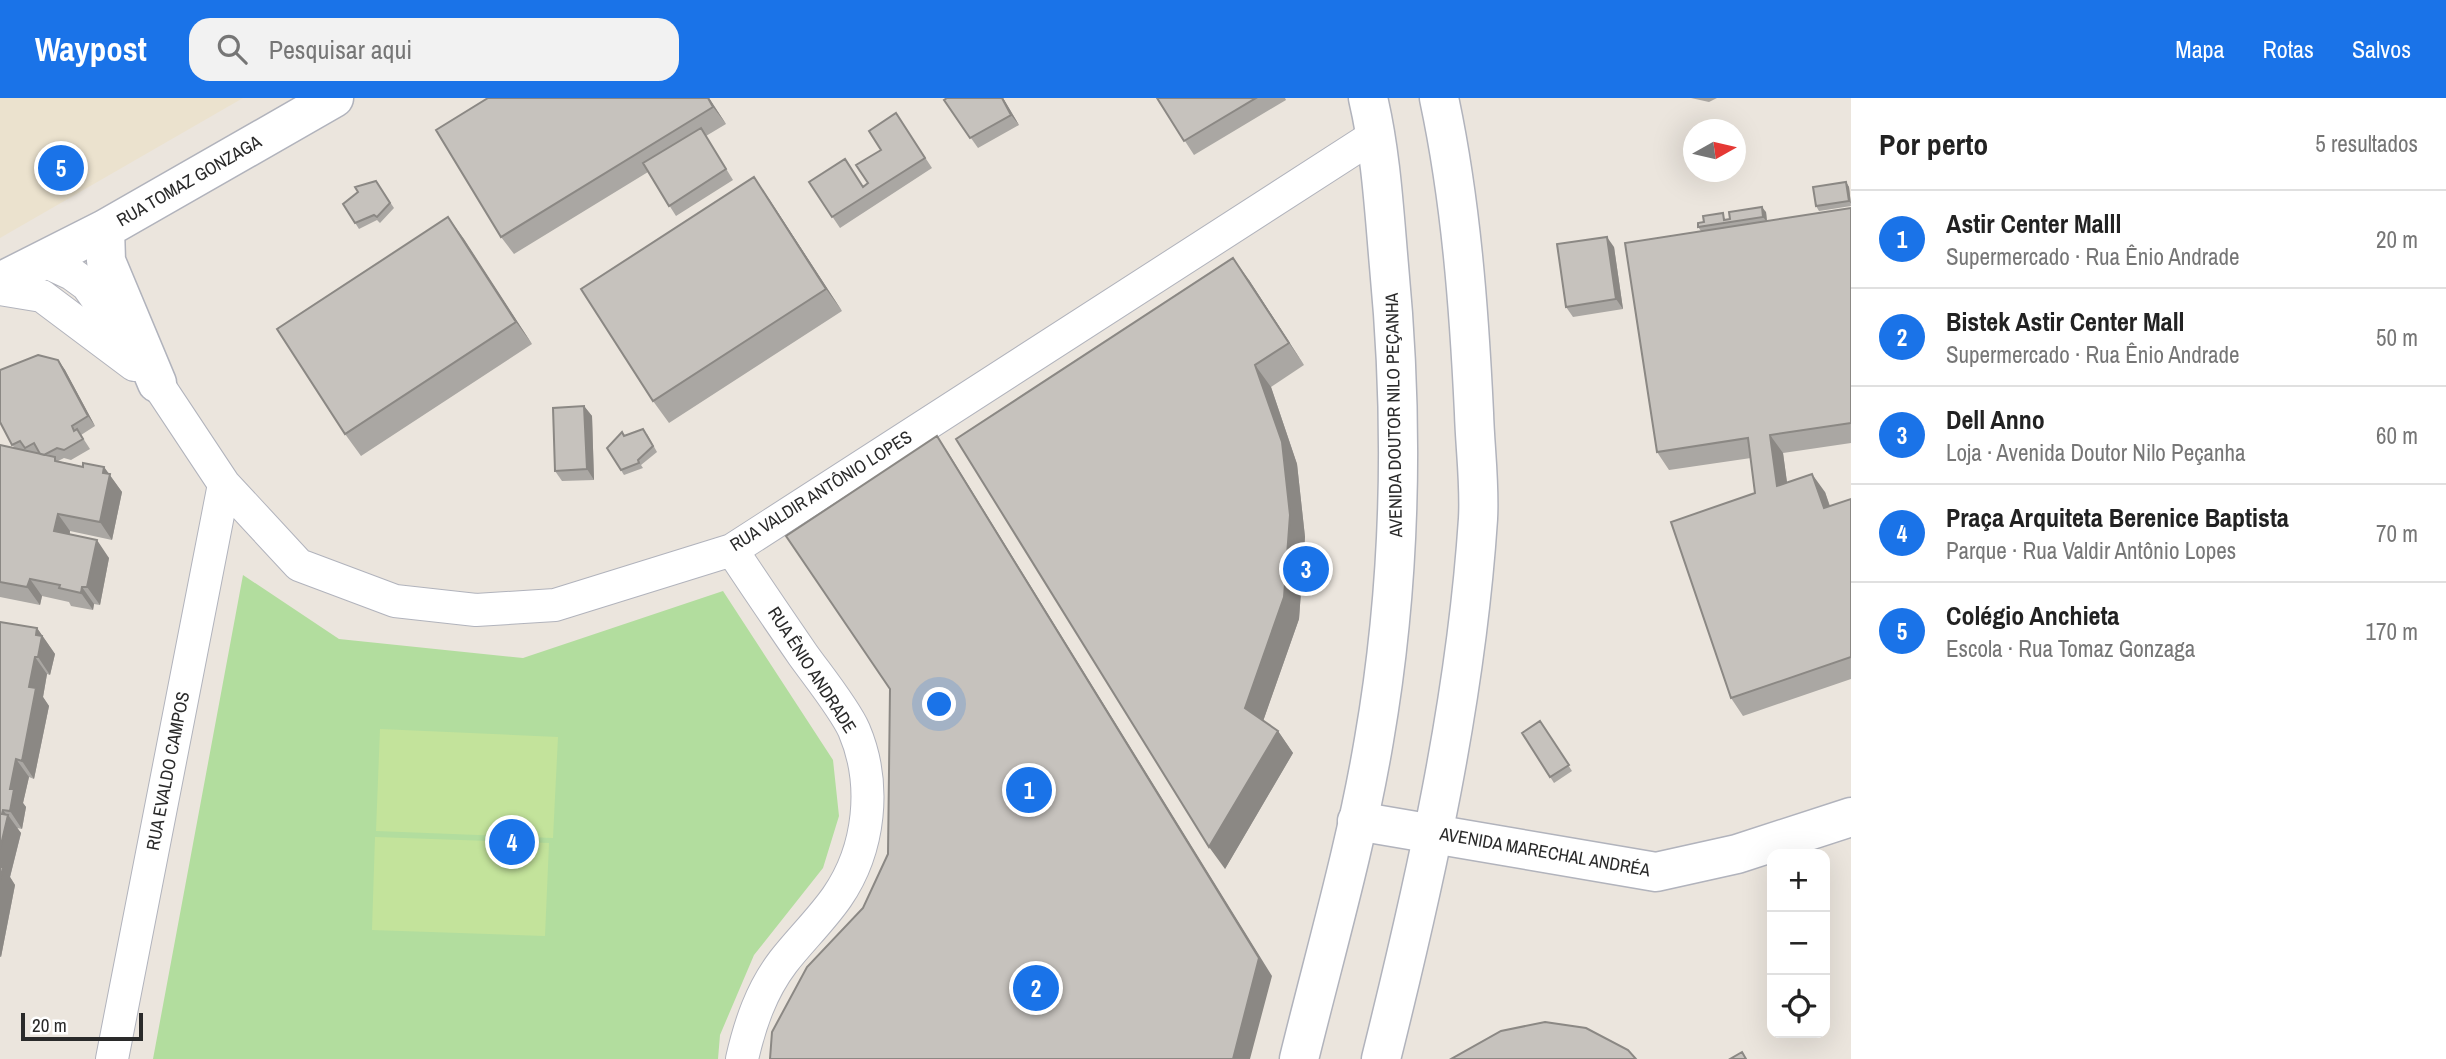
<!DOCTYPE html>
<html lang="pt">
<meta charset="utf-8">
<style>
:root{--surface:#fff;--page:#f2f2f2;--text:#222;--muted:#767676;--line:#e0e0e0;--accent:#1a73e8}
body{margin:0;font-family:"Archivo Narrow",sans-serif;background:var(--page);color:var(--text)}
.controls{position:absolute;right:21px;bottom:21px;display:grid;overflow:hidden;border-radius:14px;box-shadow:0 7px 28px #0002}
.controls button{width:63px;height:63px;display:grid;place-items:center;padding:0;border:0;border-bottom:2px solid var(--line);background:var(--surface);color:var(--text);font:35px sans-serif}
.compass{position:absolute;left:1683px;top:21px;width:63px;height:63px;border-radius:50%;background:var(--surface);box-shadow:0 7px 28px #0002;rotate:82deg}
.scale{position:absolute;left:21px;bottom:18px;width:122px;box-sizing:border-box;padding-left:7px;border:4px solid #2a2a2a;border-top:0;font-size:19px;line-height:24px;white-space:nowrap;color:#2a2a2a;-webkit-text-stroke:5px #fff;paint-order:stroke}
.you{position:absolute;left:940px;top:607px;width:24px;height:24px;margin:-18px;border:5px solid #fff;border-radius:50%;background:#1a73e8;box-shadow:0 0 0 10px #1a73e833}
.badge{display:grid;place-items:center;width:46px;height:46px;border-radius:50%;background:var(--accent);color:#fff;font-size:23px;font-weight:700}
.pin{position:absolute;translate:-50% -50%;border:4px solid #fff;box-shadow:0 2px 7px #0006}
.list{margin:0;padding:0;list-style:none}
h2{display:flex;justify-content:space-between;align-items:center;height:91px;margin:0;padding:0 28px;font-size:30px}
h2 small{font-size:23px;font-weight:400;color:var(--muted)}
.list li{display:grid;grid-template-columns:46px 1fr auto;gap:21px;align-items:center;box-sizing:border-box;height:98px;padding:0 28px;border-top:2px solid var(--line)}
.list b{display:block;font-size:26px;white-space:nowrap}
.list p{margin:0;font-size:23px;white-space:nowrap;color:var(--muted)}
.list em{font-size:23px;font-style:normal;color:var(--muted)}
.icon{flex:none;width:38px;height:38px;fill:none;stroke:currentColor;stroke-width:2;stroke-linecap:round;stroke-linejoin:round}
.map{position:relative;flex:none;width:1851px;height:961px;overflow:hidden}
header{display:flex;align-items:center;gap:42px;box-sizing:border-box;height:98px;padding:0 35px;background:var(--accent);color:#fff}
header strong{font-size:33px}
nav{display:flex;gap:38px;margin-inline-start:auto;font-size:24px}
.search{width:490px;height:63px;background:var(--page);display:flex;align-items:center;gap:18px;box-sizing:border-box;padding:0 24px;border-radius:21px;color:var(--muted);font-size:26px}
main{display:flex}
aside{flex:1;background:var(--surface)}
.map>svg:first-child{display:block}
.education{fill:#ebe2ce}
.green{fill:#b2dd9e}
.pitch{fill:#c3e39b}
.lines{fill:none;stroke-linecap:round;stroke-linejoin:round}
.minor-casing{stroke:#b1b3bc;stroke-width:34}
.tertiary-casing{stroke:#b1b3bc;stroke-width:41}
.secondary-casing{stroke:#b1b3bc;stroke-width:41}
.minor{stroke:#fff;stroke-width:32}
.tertiary{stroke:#fff;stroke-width:38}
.secondary{stroke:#fff;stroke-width:38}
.wall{fill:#aaa7a3}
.shaded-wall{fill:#8b8884}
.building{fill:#c6c2bd;stroke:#8b8884;stroke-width:2}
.labels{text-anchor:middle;stroke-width:5;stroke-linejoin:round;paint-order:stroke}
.street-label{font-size:18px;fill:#2a2a2a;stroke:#fff}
</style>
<header>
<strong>Waypost</strong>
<div class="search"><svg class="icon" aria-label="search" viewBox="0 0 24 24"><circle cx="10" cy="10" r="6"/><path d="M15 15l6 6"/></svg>Pesquisar aqui</div>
<nav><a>Mapa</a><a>Rotas</a><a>Salvos</a></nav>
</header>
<main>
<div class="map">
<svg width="1851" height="961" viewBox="0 0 1851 961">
<rect width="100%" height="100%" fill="#ebe5dd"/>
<!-- education -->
<path class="education" d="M 0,0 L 243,0 L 0,140 Z"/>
<!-- green -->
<path class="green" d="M 243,477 L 339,541 L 523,560 L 723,493 L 833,662 L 839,718 L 823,770 L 754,857 L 720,937 L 718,961 L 153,961 Z"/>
<!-- pitch -->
<path class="pitch" d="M 380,631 L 558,639 L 553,740 L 376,733 Z
M 375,739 L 549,745 L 545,838 L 372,832 Z"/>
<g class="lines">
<!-- minor casing -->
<g class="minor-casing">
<path id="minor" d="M 42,162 L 72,176 L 87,187 L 157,285 L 224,386 L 299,467 L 395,503 L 476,512 L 555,507 L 732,452 L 1377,36
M 0,191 L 42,198 L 134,267
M 732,452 C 755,487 779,522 803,557 C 818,578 844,610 854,632 C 877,686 870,751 837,799 C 821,822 800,842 783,864 C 761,893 750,926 742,961
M 112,961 L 224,386"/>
</g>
<!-- tertiary casing -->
<g class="tertiary-casing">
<path id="tertiary" d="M 105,131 L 106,163 L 157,285
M 0,184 L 105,131 L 334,0
M 1357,723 L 1656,774 L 1737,756 L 1851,719"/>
</g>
<!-- secondary casing -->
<g class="secondary-casing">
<path id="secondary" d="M 1299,961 C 1325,855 1356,749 1374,642 C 1401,486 1404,325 1389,168 C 1384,111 1381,55 1368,0
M 1381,961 C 1425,784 1466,603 1478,421 C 1480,386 1475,350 1474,315 C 1469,210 1461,103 1439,0"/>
</g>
<!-- minor -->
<use href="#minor" class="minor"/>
<!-- tertiary -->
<use href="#tertiary" class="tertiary"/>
<!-- secondary -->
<use href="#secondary" class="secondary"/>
</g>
<!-- wall -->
<path class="wall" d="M 709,0 L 726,26 L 706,38 L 733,82 L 676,118 L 648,74 L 514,156 L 501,139 Z
M 947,0 L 1003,0 L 1019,27 L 978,50 L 944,2 Z
M 1157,0 L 1285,0 L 1286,2 L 1194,57 Z
M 1691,0 L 1717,0 L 1709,4 Z
M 896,15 L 932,70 L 840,130 L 809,84 L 863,89 L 868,85 L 881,52 Z
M 376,83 L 394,110 L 380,125 L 377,122 L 359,131 L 343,106 Z
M 1846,84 L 1849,89 L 1851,108 L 1819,113 L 1816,108 Z
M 769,101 L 842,213 L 669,325 L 653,303 Z
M 1851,110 L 1851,345 L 1783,355 L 1787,385 L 1825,394 L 1830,408 L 1851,401 L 1851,581 L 1743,618 L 1731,600 L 1755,395 L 1751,360 L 1669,372 L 1657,354 L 1701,133 L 1698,129 L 1766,114 L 1767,123 Z
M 448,119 L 532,246 L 361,358 L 345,336 Z
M 1614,149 L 1623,211 L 1573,219 L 1566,209 Z
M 1249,182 L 1304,267 L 1271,289 L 1297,366 L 1305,439 L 1299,521 L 1263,623 L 1278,633 L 1293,655 L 1225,771 Z
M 58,262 L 65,272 L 95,328 L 81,337 L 90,351 L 71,362 L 64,360 L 58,363 L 83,369 L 104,369 L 122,394 L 112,442 L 70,433 L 70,436 L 109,460 L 100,507 L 94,506 L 93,512 L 71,508 L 69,504 L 42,498 L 40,507 L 0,499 L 0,347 L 15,350 L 12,347 Z
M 584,308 L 592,318 L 594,382 L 562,383 L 555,373 Z
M 647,336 L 657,354 L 641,367 L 643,370 L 624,377 L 607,350 L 624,338 Z
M 0,524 L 37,530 L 55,556 L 50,577 L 47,576 L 43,599 L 49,608 L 34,681 L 29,679 L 23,705 L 26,709 L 22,731 L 17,730 L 21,735 L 10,779 L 15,787 L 1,859 L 0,859 Z
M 1540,623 L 1572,673 L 1554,685 L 1522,635 Z"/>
<!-- shaded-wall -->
<path class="shaded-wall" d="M 708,0 L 709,0 L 726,26 L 713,9 Z
M 1002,0 L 1003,0 L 1019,27 L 1011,17 Z
M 754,79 L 769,101 L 842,213 L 826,191 Z
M 1846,84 L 1849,89 L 1851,106 L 1849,103 Z
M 1762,109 L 1766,114 L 1767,124 L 1763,119 Z
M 448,119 L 464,141 L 532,246 L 516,224 Z
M 1607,139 L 1614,149 L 1623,211 L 1616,201 Z
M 1233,160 L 1249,182 L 1304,267 L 1289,245 Z
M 58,262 L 65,272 L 95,328 L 88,318 Z
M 1255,267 L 1271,289 L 1297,366 L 1305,439 L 1299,521 L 1260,632 L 1245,610 Z
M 584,308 L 592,318 L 594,382 L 587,371 Z
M 1770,337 L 1783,355 L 1790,406 L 1777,388 Z
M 937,338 L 949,356 L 1272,878 L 1250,961 L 1233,961 Z
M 104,369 L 122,394 L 112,442 L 100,424 Z
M 1812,376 L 1825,394 L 1836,427 L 1824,410 Z
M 58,416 L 70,433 L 67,451 L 54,433 Z
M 97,442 L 109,460 L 100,507 L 87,489 Z
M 30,481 L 42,498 L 40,507 L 27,489 Z
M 82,489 L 94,506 L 93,512 L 81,495 Z
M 37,530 L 55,556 L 50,577 L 38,559 L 36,537 Z
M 35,559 L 47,576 L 43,599 L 49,608 L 34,681 L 22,663 L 29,589 Z
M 1278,633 L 1293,655 L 1225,771 L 1209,749 Z
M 16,661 L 29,679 L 23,705 L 26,709 L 22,731 L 10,713 L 10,691 Z
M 3,712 L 8,719 L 8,717 L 21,735 L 10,779 L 15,787 L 1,859 L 0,857 L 0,751 Z"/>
<!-- building -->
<path class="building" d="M 488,0 L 708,0 L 713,9 L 501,139 L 436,32 Z
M 947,0 L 1002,0 L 1011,17 L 970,40 L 944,2 Z
M 1157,0 L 1256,0 L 1184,43 Z
M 896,15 L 925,60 L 832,119 L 809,84 L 845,61 L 863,89 L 868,85 L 856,67 L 881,52 L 869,33 Z
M 701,30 L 726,71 L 669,108 L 643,65 Z
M 754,79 L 826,191 L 653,303 L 581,191 Z
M 376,83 L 390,105 L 377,119 L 374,117 L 355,125 L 343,106 L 358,94 L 355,89 Z
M 1846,84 L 1849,103 L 1816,108 L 1813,89 Z
M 1762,109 L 1763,119 L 1698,129 L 1698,125 L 1704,124 L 1703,118 L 1723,115 L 1724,122 L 1730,121 L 1729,114 Z
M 1851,110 L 1851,325 L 1770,337 L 1777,388 L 1812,376 L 1824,410 L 1851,401 L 1851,559 L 1731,600 L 1671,424 L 1755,395 L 1748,340 L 1657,354 L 1625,145 Z
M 448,119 L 516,224 L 345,336 L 277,231 Z
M 1607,139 L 1616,201 L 1566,209 L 1557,146 Z
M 1233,160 L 1289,245 L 1255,267 L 1282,344 L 1290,417 L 1284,499 L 1245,610 L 1278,633 L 1209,749 L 956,341 Z
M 38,257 L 58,262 L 88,318 L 72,328 L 74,333 L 77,331 L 83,341 L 64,352 L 57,350 L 44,357 L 40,356 L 34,345 L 25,350 L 20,343 L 12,347 L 0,324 L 0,272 Z
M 584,308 L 587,371 L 555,373 L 553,310 Z
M 643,331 L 653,348 L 638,362 L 639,365 L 621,372 L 607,350 L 622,334 L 624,338 Z
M 937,338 L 1259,860 L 1233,961 L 770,961 L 772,934 L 807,869 L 863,810 L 888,756 L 890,591 L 786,438 Z
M 0,347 L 55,359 L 55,363 L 83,369 L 83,365 L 104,369 L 103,375 L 110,376 L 100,424 L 58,416 L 54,433 L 97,442 L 87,489 L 82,489 L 81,495 L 59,490 L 60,487 L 30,481 L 27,489 L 0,484 Z
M 0,524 L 37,530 L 36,537 L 42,538 L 38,559 L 35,559 L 29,589 L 36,590 L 22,663 L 16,661 L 10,691 L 14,691 L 10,713 L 3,712 L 2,716 L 8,717 L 0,751 Z
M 1540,623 L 1569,667 L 1550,679 L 1522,635 Z
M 0,769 L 3,769 L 0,783 Z
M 1545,924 L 1586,930 L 1628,952 L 1636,961 L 1451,961 L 1501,933 Z
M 1742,954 L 1746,961 L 1730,961 Z"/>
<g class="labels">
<!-- street labels -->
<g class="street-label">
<text transform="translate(189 83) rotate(-30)" y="6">RUA TOMAZ GONZAGA</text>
<text transform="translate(1394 317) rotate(-91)" y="6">AVENIDA DOUTOR NILO PEÇANHA</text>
<text transform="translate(821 393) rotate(-32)" y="6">RUA VALDIR ANTÔNIO LOPES</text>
<text transform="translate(812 572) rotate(57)" y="6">RUA ÊNIO ANDRADE</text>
<text transform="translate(168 673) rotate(-79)" y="6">RUA EVALDO CAMPOS</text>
<text transform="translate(1545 754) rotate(10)" y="6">AVENIDA MARECHAL ANDRÉA</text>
</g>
</g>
</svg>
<div class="controls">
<button>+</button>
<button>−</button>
<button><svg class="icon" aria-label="locate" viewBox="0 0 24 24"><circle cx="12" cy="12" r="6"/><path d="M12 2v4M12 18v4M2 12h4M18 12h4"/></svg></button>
</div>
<svg class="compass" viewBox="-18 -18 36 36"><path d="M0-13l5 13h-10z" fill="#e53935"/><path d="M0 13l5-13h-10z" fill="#767676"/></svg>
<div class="scale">20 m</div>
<div class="you"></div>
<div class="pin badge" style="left:1029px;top:692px">1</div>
<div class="pin badge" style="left:1036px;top:890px">2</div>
<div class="pin badge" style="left:1306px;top:471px">3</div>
<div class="pin badge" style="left:512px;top:744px">4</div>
<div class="pin badge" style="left:61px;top:70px">5</div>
</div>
<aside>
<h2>Por perto<small>5 resultados</small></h2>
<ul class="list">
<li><span class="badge">1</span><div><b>Astir Center Malll</b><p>Supermercado · Rua Ênio Andrade</p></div><em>20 m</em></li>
<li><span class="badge">2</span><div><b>Bistek Astir Center Mall</b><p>Supermercado · Rua Ênio Andrade</p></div><em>50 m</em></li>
<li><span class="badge">3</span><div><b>Dell Anno</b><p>Loja · Avenida Doutor Nilo Peçanha</p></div><em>60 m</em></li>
<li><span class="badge">4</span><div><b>Praça Arquiteta Berenice Baptista</b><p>Parque · Rua Valdir Antônio Lopes</p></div><em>70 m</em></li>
<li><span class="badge">5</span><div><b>Colégio Anchieta</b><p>Escola · Rua Tomaz Gonzaga</p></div><em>170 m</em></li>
</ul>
</aside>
</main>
